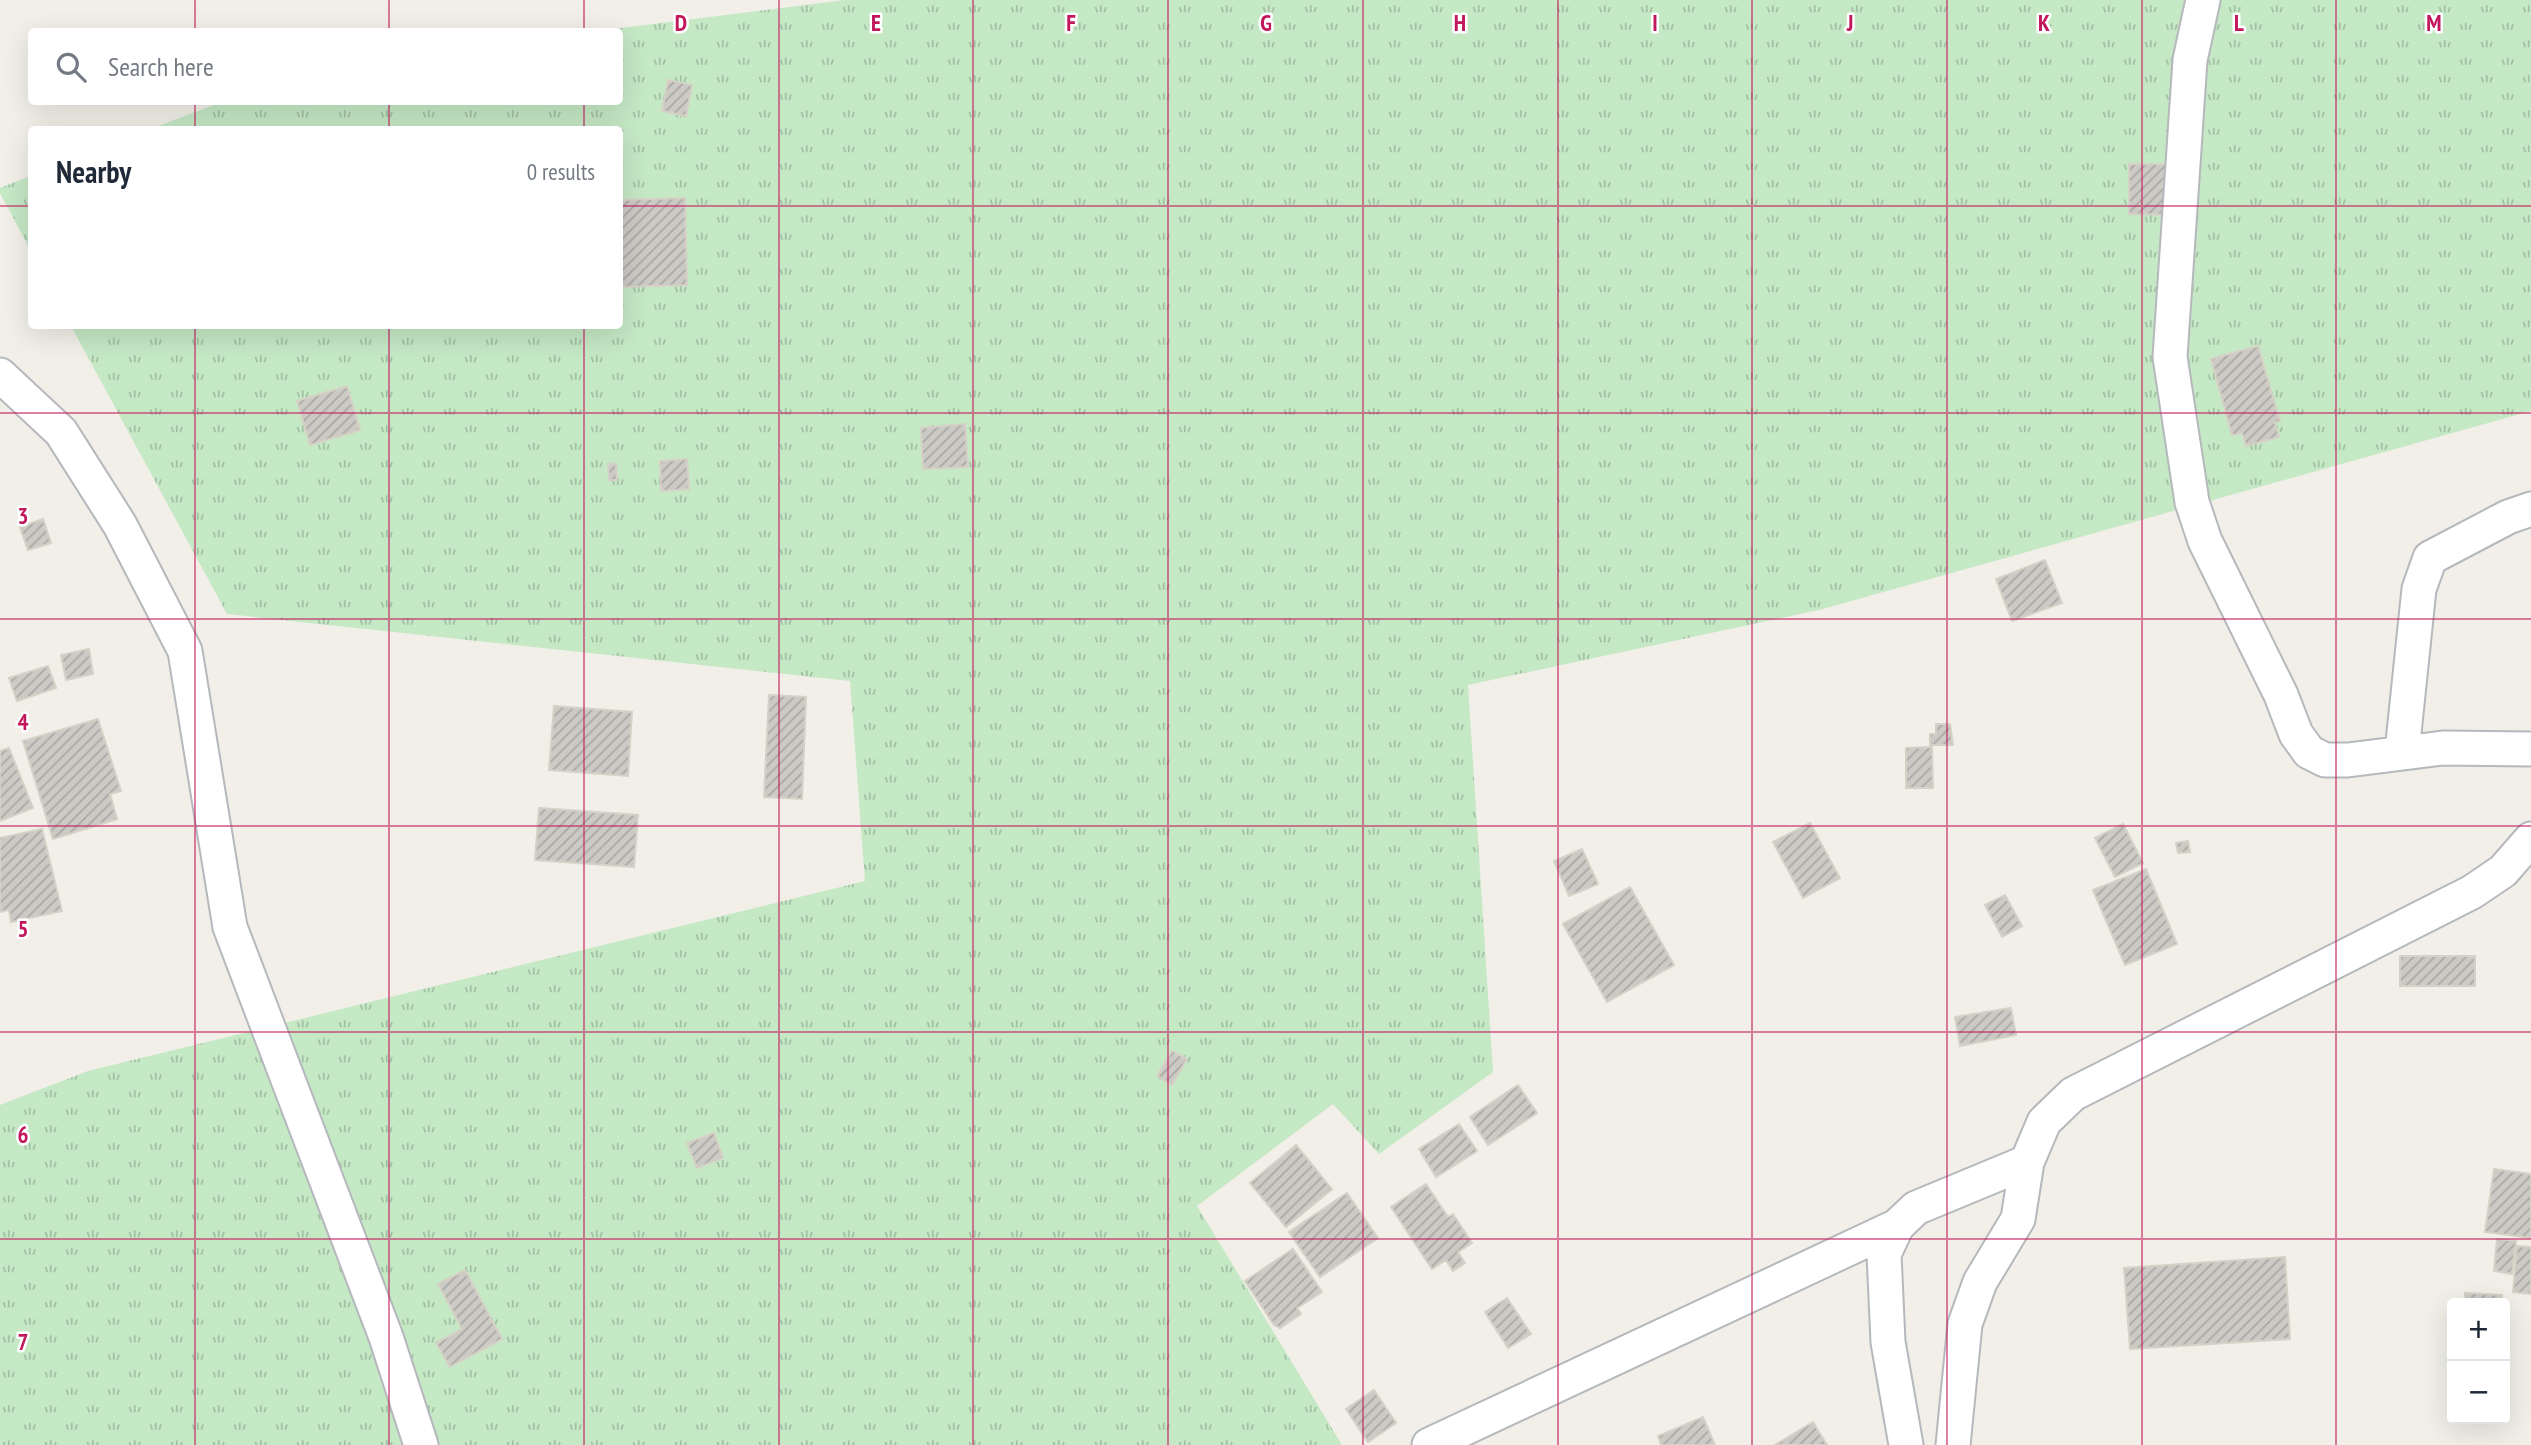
<!DOCTYPE html>
<meta charset="utf-8">
<style>
:root{--surface:#fff;--page:#f6f6f7;--text:#1f2937;--muted:#747a83;--line:#e0e1e3}
body{margin:0;font-family:"PT Sans Narrow",sans-serif;background:var(--page);color:var(--text)}
.controls{position:absolute;right:21px;bottom:21px;display:grid;overflow:hidden;border-radius:7px;box-shadow:0 7px 28px #0002}
.controls button{width:63px;height:63px;display:grid;place-items:center;padding:0;border:0;border-bottom:2px solid var(--line);background:var(--surface);color:var(--text);font:35px sans-serif}
.list{margin:0;padding:0;list-style:none}
h2{display:flex;justify-content:space-between;align-items:center;height:91px;margin:0;padding:0 28px;font-size:30px}
h2 small{font-size:23px;font-weight:400;color:var(--muted)}
.icon{flex:none;width:38px;height:38px;fill:none;stroke:currentColor;stroke-width:2;stroke-linecap:round;stroke-linejoin:round}
.map{position:relative;flex:none;width:2531px;height:1445px;overflow:hidden}
.search{position:absolute;background:var(--surface);box-shadow:0 7px 28px #0002;left:28px;top:28px;width:595px;height:77px;display:flex;align-items:center;gap:18px;box-sizing:border-box;padding:0 24px;border-radius:7px;color:var(--muted);font-size:26px}
.panel{position:absolute;background:var(--surface);box-shadow:0 7px 28px #0002;left:28px;top:126px;width:595px;height:203px;border-radius:7px}
.map>svg:first-child{display:block}
.grass{fill:url(#grass-tufts)}
.building{fill:url(#building-hatch);stroke:#d6d1c6;stroke-width:2}
.lines{fill:none;stroke-linecap:round;stroke-linejoin:round}
.minor-casing{stroke:#b5b8bc;stroke-width:37}
.minor{stroke:#fff;stroke-width:33}
.grid{fill:none;stroke:#c2185b;stroke-width:2;stroke-opacity:0.55}
.grid-label{font-size:23px;text-anchor:middle;font-weight:bold;fill:#c2185b;stroke:#fff;stroke-width:5;stroke-linejoin:round;paint-order:stroke}
</style>
<div class="map">
<svg width="2531" height="1445" viewBox="0 0 2531 1445">
<defs>
<pattern id="grass-tufts" width="24" height="20" patternUnits="userSpaceOnUse" patternTransform="scale(1.75)"><rect width="24" height="20" fill="#c5e8c5"/><path d="M3 7l-1-3M5 7V3M7 7l1-3M15 17l-1-3M17 17v-4M19 17l1-3" fill="none" stroke="#a3c0a4"/></pattern>
<pattern id="building-hatch" width="6" height="6" patternUnits="userSpaceOnUse" patternTransform="scale(1.75)"><rect width="6" height="6" fill="#cccac5"/><path d="M-1 1l2-2M0 6l6-6M5 7l2-2" fill="none" stroke="#a9a8a4"/></pattern>
</defs>
<rect width="100%" height="100%" fill="#f1efe8"/>
<!-- grass -->
<path class="grass" d="M 845,0 L 2531,0 L 2531,411 L 1819,610 L 1468,685 L 1493,1072 L 1379,1154 L 1333,1104 L 1197,1206 L 1342,1445 L 0,1445 L 0,1105 L 88,1071 L 865,881 L 850,681 L 227,614 L 71,326 L 620,326 L 620,130 L 150,129 L 222,102 L 620,102 L 620,32 L 597,31 Z
M 31,176 L 31,251 L 0,193 L 0,188 Z"/>
<!-- building -->
<path class="building" d="M 668,80 L 692,85 L 686,116 L 662,111 Z
M 2129,164 L 2178,164 L 2178,215 L 2129,214 Z
M 685,198 L 687,285 L 620,287 L 620,200 Z
M 2258,346 L 2280,421 L 2275,423 L 2279,437 L 2246,446 L 2242,433 L 2232,435 L 2211,359 Z
M 347,386 L 360,430 L 310,445 L 297,401 Z
M 965,424 L 968,467 L 923,469 L 921,428 Z
M 687,459 L 689,489 L 661,491 L 660,461 Z
M 616,463 L 617,480 L 609,480 L 608,464 Z
M 43,519 L 51,543 L 28,550 L 20,527 Z
M 2045,560 L 2062,603 L 2012,621 L 1996,579 Z
M 89,649 L 93,674 L 66,680 L 61,655 Z
M 48,666 L 56,688 L 17,701 L 9,678 Z
M 769,695 L 806,697 L 802,799 L 764,797 Z
M 554,706 L 632,712 L 628,776 L 549,770 Z
M 98,719 L 121,791 L 110,794 L 117,819 L 53,839 L 23,741 Z
M 1936,724 L 1950,724 L 1953,745 L 1930,745 L 1930,734 L 1936,734 Z
M 1932,747 L 1933,788 L 1906,788 L 1906,748 Z
M 9,748 L 33,808 L 0,821 L 0,751 Z
M 539,808 L 638,815 L 634,867 L 535,860 Z
M 1810,823 L 1840,878 L 1803,898 L 1773,842 Z
M 2123,824 L 2143,863 L 2115,877 L 2095,838 Z
M 42,829 L 62,911 L 11,922 L 9,910 L 0,912 L 0,838 Z
M 2188,841 L 2190,852 L 2178,853 L 2176,843 Z
M 1582,849 L 1598,884 L 1569,896 L 1554,861 Z
M 2146,869 L 2177,944 L 2125,965 L 2093,890 Z
M 1630,887 L 1674,965 L 1607,1002 L 1563,924 Z
M 2005,895 L 2022,926 L 2002,937 L 1985,905 Z
M 2400,956 L 2475,956 L 2475,986 L 2400,986 Z
M 2011,1008 L 2016,1035 L 1960,1046 L 1955,1017 Z
M 1172,1051 L 1187,1059 L 1172,1085 L 1157,1076 Z
M 1518,1085 L 1537,1113 L 1488,1145 L 1470,1117 Z
M 1459,1124 L 1477,1151 L 1436,1177 L 1419,1149 Z
M 714,1133 L 723,1158 L 697,1168 L 687,1143 Z
M 1296,1145 L 1332,1189 L 1286,1227 L 1250,1183 Z
M 2494,1169 L 2531,1174 L 2531,1238 L 2485,1232 Z
M 1426,1184 L 1448,1217 L 1453,1214 L 1472,1243 L 1458,1252 L 1465,1263 L 1453,1271 L 1446,1260 L 1432,1269 L 1391,1207 Z
M 1347,1193 L 1378,1238 L 1320,1277 L 1289,1232 Z
M 2497,1239 L 2516,1241 L 2512,1274 L 2494,1271 Z
M 2517,1246 L 2531,1247 L 2531,1294 L 2513,1292 Z
M 1293,1249 L 1322,1292 L 1297,1308 L 1301,1314 L 1280,1328 L 1274,1325 L 1245,1281 Z
M 2285,1257 L 2290,1339 L 2130,1349 L 2124,1268 Z
M 465,1270 L 502,1339 L 450,1367 L 436,1343 L 462,1329 L 438,1284 Z
M 2465,1293 L 2502,1295 L 2502,1303 L 2465,1303 Z
M 1507,1298 L 1531,1334 L 1508,1348 L 1485,1312 Z
M 1374,1390 L 1396,1423 L 1368,1442 L 1346,1409 Z
M 1703,1417 L 1715,1445 L 1661,1445 L 1658,1436 Z
M 1813,1422 L 1827,1445 L 1775,1445 Z"/>
<g class="lines">
<!-- minor casing -->
<g class="minor-casing">
<path id="minor" d="M 2203,0 L 2190,60 L 2170,357 L 2192,502 L 2205,541 L 2281,695 L 2296,734 L 2309,752 L 2325,760 L 2348,760 L 2443,748 L 2531,749
M 0,375 L 61,432 L 120,525 L 185,651 L 230,927 L 386,1337 L 421,1445
M 2402,752 L 2419,589 L 2430,558 L 2508,517 L 2531,509
M 1429,1445 L 1897,1226
M 1906,1445 L 1888,1342 L 1884,1254 L 1897,1226 L 1916,1208 L 2027,1162
M 1953,1445 L 1965,1324 L 1980,1282 L 2018,1219 L 2027,1162 L 2044,1122 L 2073,1094 L 2472,892 L 2503,871 L 2531,839"/>
</g>
<!-- minor -->
<use href="#minor" class="minor"/>
</g>
<!-- grid -->
<path class="grid" d="M 195,0 L 195,32M 389,0 L 389,32M 584,0 L 584,32M 779,0 L 779,1445M 973,0 L 973,1445M 1168,0 L 1168,1445M 1363,0 L 1363,1445M 1558,0 L 1558,1445M 1752,0 L 1752,1445M 1947,0 L 1947,1445M 2142,0 L 2142,1445M 2336,0 L 2336,1445M 195,102 L 195,130M 389,102 L 389,130M 584,102 L 584,130M 0,206 L 32,206M 620,206 L 2531,206M 195,326 L 195,1445M 389,326 L 389,1445M 584,326 L 584,1445M 0,413 L 2531,413M 0,619 L 2531,619M 0,826 L 2531,826M 0,1032 L 2531,1032M 0,1239 L 2531,1239"/>
<g class="grid-label">
<text x="681" y="31">D</text>
<text x="876" y="31">E</text>
<text x="1071" y="31">F</text>
<text x="1266" y="31">G</text>
<text x="1460" y="31">H</text>
<text x="1655" y="31">I</text>
<text x="1850" y="31">J</text>
<text x="2044" y="31">K</text>
<text x="2239" y="31">L</text>
<text x="2434" y="31">M</text>
<text x="23" y="524">3</text>
<text x="23" y="730">4</text>
<text x="23" y="937">5</text>
<text x="23" y="1143">6</text>
<text x="23" y="1350">7</text>
</g>
</svg>
<div class="controls">
<button>+</button>
<button>−</button>
</div>
<div class="search"><svg class="icon" aria-label="search" viewBox="0 0 24 24"><circle cx="10" cy="10" r="6"/><path d="M15 15l6 6"/></svg>Search here</div>
<section class="panel">
<h2>Nearby<small>0 results</small></h2>
<ul class="list">
</ul>
</section>
</div>
